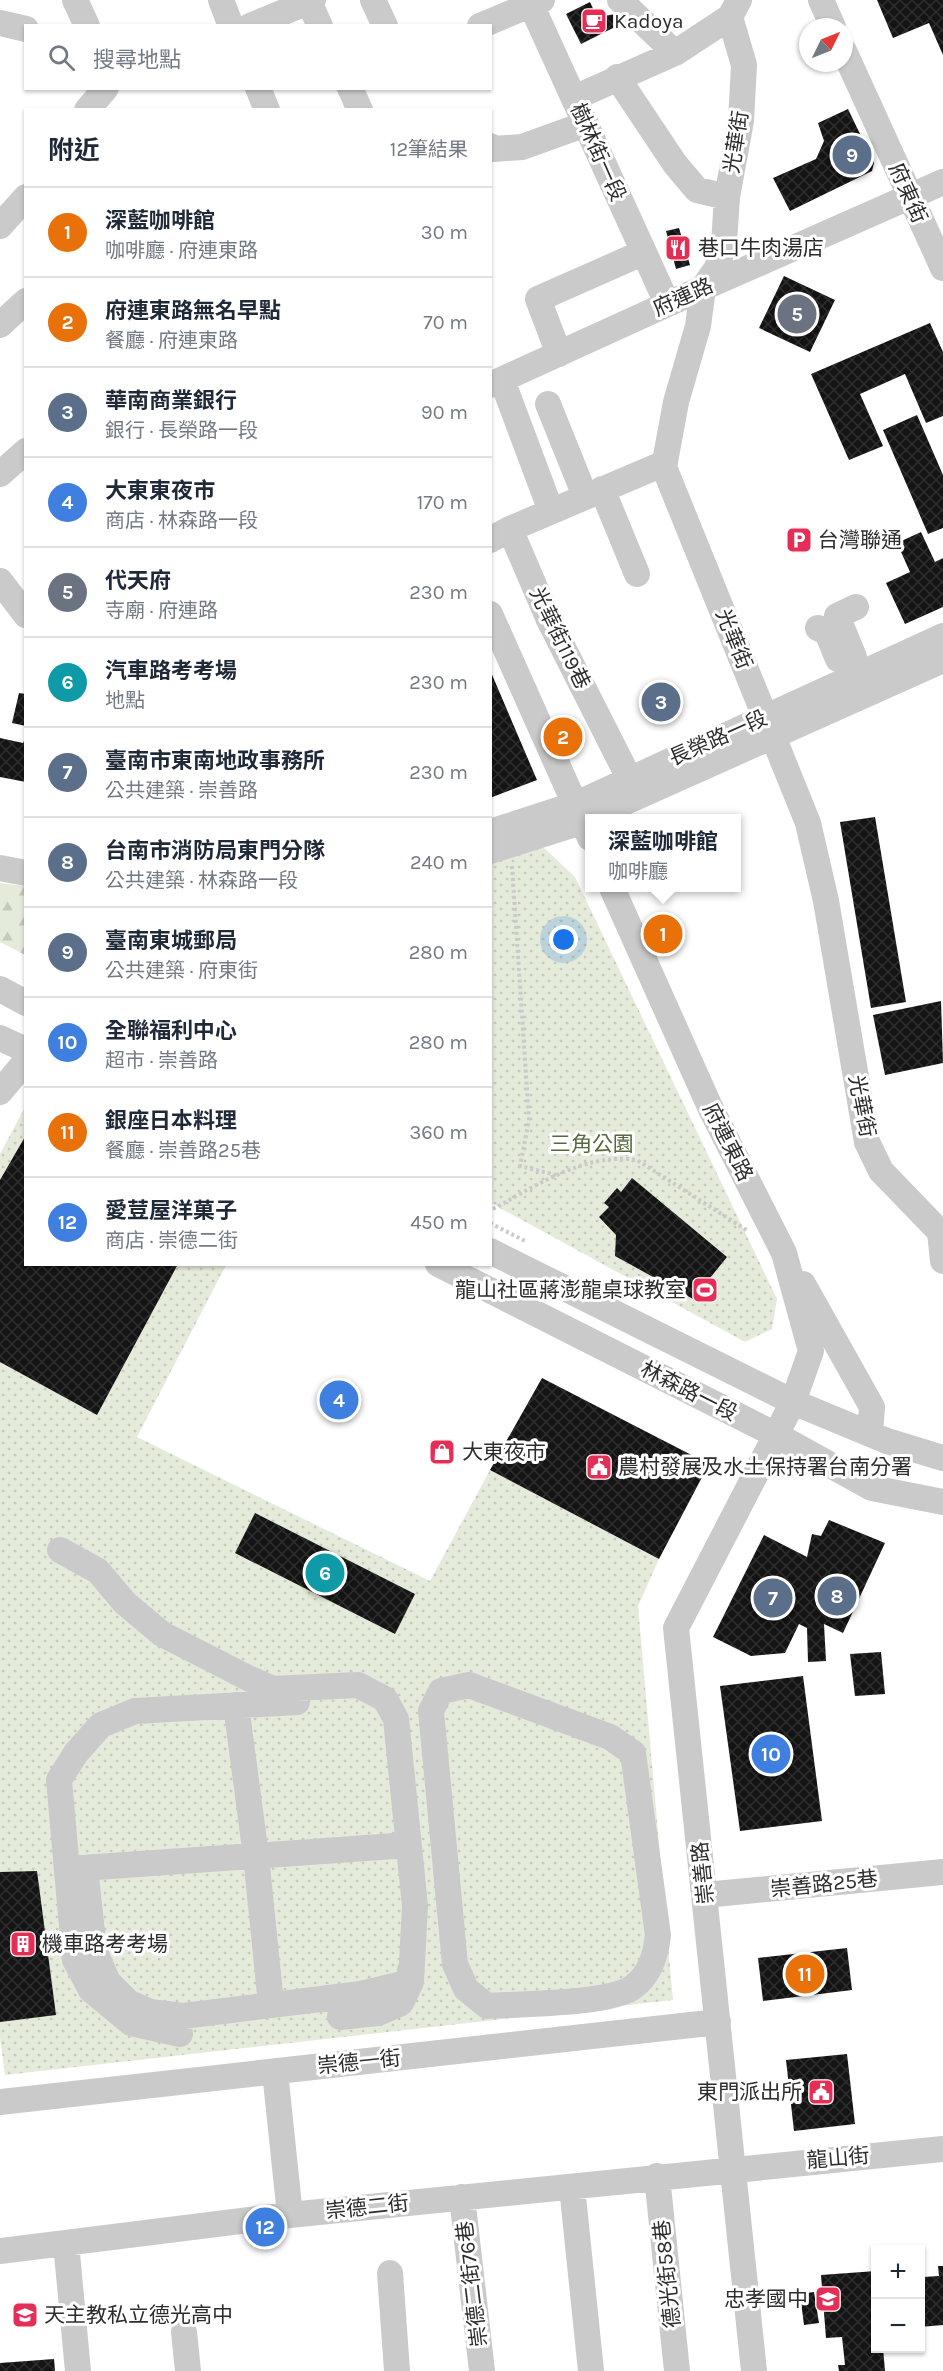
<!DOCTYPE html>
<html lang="zh-TW">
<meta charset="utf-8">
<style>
:root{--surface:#fff;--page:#f6f6f7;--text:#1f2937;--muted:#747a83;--line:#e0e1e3;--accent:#0b8043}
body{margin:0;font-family:Karla,"Noto Sans TC",sans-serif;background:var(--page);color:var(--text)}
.controls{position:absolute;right:18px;bottom:18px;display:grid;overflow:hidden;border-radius:0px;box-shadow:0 2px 4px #0004}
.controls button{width:54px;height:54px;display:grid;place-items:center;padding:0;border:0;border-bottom:2px solid var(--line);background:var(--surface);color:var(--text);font:30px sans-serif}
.compass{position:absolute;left:799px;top:18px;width:54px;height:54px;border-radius:50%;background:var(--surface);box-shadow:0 2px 4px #0004;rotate:47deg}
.you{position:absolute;left:564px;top:940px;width:21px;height:21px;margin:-15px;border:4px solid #fff;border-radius:50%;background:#1a73e8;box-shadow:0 0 0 9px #1a73e833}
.badge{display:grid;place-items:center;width:39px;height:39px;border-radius:50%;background:var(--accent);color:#fff;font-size:20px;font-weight:700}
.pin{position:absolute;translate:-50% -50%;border:3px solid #fff;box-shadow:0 2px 6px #0006}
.popup{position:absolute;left:585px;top:814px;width:156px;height:78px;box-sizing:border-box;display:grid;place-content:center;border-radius:0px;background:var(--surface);filter:drop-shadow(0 2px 4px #0005);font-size:20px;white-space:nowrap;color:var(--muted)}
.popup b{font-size:22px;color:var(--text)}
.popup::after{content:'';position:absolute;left:50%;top:100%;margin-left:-12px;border:12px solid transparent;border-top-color:var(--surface)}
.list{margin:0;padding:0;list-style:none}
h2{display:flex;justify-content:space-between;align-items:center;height:78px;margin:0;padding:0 24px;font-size:26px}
h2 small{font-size:20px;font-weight:400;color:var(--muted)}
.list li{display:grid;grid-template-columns:39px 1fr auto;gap:18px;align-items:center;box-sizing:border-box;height:90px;padding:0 24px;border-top:2px solid var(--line)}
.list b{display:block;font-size:22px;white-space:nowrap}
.list p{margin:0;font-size:20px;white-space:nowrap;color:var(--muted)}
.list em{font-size:20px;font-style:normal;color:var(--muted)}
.icon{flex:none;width:33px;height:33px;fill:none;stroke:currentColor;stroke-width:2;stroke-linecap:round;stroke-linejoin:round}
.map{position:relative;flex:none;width:943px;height:2371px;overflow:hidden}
.search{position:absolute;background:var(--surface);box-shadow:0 2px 4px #0004;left:24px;top:24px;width:468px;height:66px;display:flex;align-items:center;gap:15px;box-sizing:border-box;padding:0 21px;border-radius:0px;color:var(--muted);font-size:22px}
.panel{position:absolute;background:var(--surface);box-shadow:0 2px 4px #0004;left:24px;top:108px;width:468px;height:1158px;border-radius:0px}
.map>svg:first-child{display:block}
.grass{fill:url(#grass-dots)}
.forest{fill:url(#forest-firs)}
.building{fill:url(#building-cross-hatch)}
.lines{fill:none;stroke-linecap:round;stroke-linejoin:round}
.path{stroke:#cacaca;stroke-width:4;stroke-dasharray:3 3;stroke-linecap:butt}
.minor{stroke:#cacaca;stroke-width:26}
.labels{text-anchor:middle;stroke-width:6;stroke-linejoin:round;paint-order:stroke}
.poi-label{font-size:21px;fill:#2d2d2d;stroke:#fff;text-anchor:start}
.street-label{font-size:21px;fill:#2d2d2d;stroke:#fff}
.park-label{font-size:21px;fill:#57683b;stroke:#fff}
</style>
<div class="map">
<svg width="943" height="2371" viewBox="0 0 943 2371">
<defs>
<pattern id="grass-dots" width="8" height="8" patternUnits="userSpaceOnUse" patternTransform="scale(1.5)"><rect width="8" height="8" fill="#e5ebda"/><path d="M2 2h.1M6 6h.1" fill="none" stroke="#c5cabb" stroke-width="1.8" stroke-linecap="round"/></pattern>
<pattern id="forest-firs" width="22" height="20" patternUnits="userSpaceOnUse" patternTransform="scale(1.5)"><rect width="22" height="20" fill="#e5ebda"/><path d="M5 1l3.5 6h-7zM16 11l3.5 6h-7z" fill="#c5cabb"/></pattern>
<pattern id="building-cross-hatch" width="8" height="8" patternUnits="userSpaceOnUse" patternTransform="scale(1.5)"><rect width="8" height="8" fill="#141414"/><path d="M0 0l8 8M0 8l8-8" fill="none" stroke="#2e2e2e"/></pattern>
</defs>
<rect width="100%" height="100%" fill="#fff"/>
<!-- grass -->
<path class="grass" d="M 543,847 L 575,877 L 777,1299 L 772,1329 L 745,1342 L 491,1203 L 490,864 Z
M 24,1109 L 26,1264 L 226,1265 L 137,1437 L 430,1581 L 490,1470 L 659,1559 L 638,1606 L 673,2000 L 5,2075 L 0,2038 L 0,1154 Z"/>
<!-- forest -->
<path class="forest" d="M 0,883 L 25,886 L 25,955 L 0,942 Z"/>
<!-- building -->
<path class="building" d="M 877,0 L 943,0 L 943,55 L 929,23 L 893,38 Z
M 590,2 L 597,17 L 616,14 L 621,24 L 581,44 L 566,14 Z
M 848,109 L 874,163 L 872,171 L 790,211 L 773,178 L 816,159 L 824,141 L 818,123 Z
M 679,228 L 690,265 L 676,269 L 666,231 Z
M 784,276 L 835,300 L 810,352 L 759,328 Z
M 930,323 L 943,352 L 943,416 L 926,423 L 905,374 L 860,394 L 883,446 L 849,460 L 811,374 Z
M 917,415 L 943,475 L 943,528 L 928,534 L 883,430 Z
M 921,532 L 935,562 L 943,558 L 943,607 L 905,624 L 886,583 L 910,572 L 897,543 Z
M 490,670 L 537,780 L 490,798 Z
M 19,693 L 26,694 L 26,726 L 12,723 Z
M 26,737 L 26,782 L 0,777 L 0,738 L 23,743 Z
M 875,817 L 906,1002 L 871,1008 L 840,822 Z
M 941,1001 L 943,1063 L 885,1075 L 873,1015 Z
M 26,1135 L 26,1264 L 178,1264 L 97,1415 L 0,1362 L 0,1180 Z
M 632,1178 L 727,1257 L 693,1299 L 615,1256 L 616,1235 L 599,1217 L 609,1207 L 604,1203 L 617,1188 L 621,1192 Z
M 542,1378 L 709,1464 L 659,1559 L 490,1470 Z
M 255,1513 L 415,1594 L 395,1634 L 235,1553 Z
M 829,1520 L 885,1543 L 843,1633 L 824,1624 L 826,1661 L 808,1662 L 807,1628 L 799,1624 L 785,1653 L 751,1656 L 713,1637 L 764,1535 L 807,1557 L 812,1534 L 821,1536 Z
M 881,1652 L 885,1694 L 855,1696 L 850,1654 Z
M 803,1676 L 822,1821 L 740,1831 L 720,1686 Z
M 37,1871 L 56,2015 L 0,2022 L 0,1872 Z
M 847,1948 L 852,1990 L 763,2001 L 758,1958 Z
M 847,2054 L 855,2124 L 794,2131 L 786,2060 Z
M 938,2266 L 943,2266 L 943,2325 L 920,2327 L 920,2272 L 923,2277 L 939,2276 Z
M 876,2271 L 876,2348 L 883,2348 L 885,2371 L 839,2371 L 838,2365 L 845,2365 L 842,2337 L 826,2338 L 821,2275 Z
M 814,2292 L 819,2323 L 804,2325 L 800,2294 Z
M 54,2359 L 55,2371 L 0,2371 L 0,2363 Z"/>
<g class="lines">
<!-- path -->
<path class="path" d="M 512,866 L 529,1120 L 520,1166 L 556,1175
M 493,1209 C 535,1186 586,1152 637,1160 L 748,1231
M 490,1223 L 525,1241"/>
<!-- minor -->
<path class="minor" d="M 75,0 L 87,26
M 221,0 L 231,26
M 373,0 L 385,26
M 529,0 L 667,303
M 620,0 L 675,53
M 739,0 L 730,17 L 744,65 L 741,121 L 727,197 L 724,243 L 717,268 L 703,288 L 698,326 L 676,402 L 664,467 L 808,823 L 826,901 L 867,1142 L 881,1171 L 940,1232 L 943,1261
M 821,0 L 833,27
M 309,2 L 320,26
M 0,23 L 26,29
M 250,26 L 313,0
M 480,26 L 542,0
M 844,51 L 943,268
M 617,77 L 675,164 L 697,190 L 727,197
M 258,88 L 267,110
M 350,88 L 360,110
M 574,98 L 675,53 L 730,17
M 87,110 L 106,88
M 490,146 L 493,149 L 522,147 L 586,124
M 0,226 L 26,197
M 0,325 L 26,301
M 559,354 L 538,299 L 642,253
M 502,380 L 551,511
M 490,385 L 703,288 L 943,182
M 548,404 L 585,496
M 0,474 L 26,451
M 602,489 L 637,574
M 510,529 L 549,620 L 629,778
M 490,540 L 510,529 L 665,463
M 0,581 L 26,615
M 490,614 L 590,838
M 818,628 L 827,632 L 838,659
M 854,677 L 854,657 L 837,616 L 856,607
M 490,832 L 574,805 L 943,636
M 490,851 L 581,822 L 943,660
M 0,868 L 26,873
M 612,888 L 710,1107 L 784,1253 L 811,1351 L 793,1402 L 676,1628 L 754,2371
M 0,989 L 26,1003
M 0,1038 L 26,1050
M 0,1092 L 26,1061
M 490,1251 L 793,1402 L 887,1441 L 943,1458
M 438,1264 L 776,1435 L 872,1488 L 943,1502
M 803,1284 L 872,1407 L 870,1434
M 60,1550 L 98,1571 L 125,1603 L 162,1634 L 250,1679 L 273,1689 L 358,1685 L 385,1699 L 396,1719 L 415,1906 L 411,1982 L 361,1994 L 183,2016 L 150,2012 L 128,2002 L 108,1982 L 94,1950 L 85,1868
M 469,1685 L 610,1737 L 633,1753 L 658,1935 C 656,1955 650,1975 633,1987 C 611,2004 518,2004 487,2006 L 466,1989 L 455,1964 L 431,1711 L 441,1691 Z
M 236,1705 L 256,1856 L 271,2004
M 69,1869 L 395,1846
M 705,1895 L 943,1872
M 340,2017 L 378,2013 L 401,2003 L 411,1982 L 410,1970
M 180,2034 L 131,2023 L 91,1990 L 75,1960 L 59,1780 L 76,1753 L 101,1725 L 135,1711 L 297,1702
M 275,2072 L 290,2215
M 0,2102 L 718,2022
M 657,2176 L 677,2371
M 572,2187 L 591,2371
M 462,2197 L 482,2371
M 66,2243 L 78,2371
M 0,2251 L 290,2215 L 943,2149
M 390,2273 L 397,2371
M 184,2332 L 188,2371"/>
</g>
<!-- icons -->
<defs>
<g id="cafe-square" transform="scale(1.35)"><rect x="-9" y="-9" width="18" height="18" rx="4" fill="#e52e55" stroke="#fff"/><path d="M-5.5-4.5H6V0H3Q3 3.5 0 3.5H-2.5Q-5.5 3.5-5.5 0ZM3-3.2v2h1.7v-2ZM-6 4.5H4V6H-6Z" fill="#fff"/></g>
<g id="restaurant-square" transform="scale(1.35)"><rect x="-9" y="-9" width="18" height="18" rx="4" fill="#e52e55" stroke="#fff"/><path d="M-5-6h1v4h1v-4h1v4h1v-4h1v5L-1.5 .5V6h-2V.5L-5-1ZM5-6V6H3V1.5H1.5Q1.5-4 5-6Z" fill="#fff"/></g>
<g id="parking-square" transform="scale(1.35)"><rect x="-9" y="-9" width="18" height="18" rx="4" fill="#e52e55" stroke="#fff"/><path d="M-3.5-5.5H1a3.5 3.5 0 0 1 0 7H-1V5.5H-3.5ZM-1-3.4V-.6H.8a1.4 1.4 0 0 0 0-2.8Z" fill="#fff"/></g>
<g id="stadium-square" transform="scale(1.35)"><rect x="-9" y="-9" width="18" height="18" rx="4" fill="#e52e55" stroke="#fff"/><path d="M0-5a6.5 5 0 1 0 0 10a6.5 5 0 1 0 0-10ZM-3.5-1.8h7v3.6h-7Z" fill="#fff"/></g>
<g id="shop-square" transform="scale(1.35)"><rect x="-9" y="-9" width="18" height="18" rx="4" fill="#e52e55" stroke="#fff"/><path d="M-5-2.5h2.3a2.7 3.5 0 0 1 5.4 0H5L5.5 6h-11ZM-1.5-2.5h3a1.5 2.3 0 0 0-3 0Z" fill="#fff"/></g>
<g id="civic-square" transform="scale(1.35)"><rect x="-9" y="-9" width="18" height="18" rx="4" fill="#e52e55" stroke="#fff"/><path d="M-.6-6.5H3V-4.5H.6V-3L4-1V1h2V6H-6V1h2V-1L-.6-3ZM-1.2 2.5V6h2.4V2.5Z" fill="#fff"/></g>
<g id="building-square" transform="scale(1.35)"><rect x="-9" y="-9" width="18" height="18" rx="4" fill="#e52e55" stroke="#fff"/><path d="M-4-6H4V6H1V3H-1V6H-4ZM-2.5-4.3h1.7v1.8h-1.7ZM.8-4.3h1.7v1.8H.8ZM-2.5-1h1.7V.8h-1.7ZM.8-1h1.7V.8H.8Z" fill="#fff"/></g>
<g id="school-square" transform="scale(1.35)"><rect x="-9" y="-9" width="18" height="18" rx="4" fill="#e52e55" stroke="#fff"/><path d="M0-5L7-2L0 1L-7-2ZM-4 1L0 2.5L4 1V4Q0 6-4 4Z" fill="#fff"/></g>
</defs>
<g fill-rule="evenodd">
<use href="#cafe-square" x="594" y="21"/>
<use href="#restaurant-square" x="678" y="248"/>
<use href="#parking-square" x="799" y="540"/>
<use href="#stadium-square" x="705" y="1290"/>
<use href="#shop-square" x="442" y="1452"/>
<use href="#civic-square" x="599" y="1467"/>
<use href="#building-square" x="23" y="1944"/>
<use href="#civic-square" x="821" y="2092"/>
<use href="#school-square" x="828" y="2299"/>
<use href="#school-square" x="25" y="2315"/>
</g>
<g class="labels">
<!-- poi labels -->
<g class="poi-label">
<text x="614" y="28">Kadoya</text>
<text x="698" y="255">巷口牛肉湯店</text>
<text x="818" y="547">台灣聯通</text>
<text x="686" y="1297" text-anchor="end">龍山社區蔣澎龍桌球教室</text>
<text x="462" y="1459">大東夜市</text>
<text x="618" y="1474">農村發展及水土保持署台南分署</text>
<text x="42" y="1951">機車路考考場</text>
<text x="802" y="2099" text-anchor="end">東門派出所</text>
<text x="808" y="2306" text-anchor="end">忠孝國中</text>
<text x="44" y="2322">天主教私立德光高中</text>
</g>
<!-- street labels -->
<g class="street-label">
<text transform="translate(736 142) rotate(-81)" y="7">光華街</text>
<text transform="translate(598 152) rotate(66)" y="7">樹林街一段</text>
<text transform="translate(908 193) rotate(66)" y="7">府東街</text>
<text transform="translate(683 297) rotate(-24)" y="7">府連路</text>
<text transform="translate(560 638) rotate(64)" y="7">光華街119巷</text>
<text transform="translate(734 639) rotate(68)" y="7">光華街</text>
<text transform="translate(718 738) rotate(-24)" y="7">長榮路一段</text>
<text transform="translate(862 1106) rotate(79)" y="7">光華街</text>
<text transform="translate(728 1142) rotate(63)" y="7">府連東路</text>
<text transform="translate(689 1391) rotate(27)" y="7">林森路一段</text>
<text transform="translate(703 1873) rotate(-96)" y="7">崇善路</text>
<text transform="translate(824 1884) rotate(-6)" y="7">崇善路25巷</text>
<text transform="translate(359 2062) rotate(-6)" y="7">崇德一街</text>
<text transform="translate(838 2158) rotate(-5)" y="7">龍山街</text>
<text transform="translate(367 2207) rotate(-6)" y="7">崇德二街</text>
<text transform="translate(667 2274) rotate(-96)" y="7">德光街58巷</text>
<text transform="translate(472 2284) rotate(-97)" y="7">崇德二街76巷</text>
</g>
<!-- park labels -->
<g class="park-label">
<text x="592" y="1151">三角公園</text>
</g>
</g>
</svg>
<div class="controls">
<button>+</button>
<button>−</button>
</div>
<svg class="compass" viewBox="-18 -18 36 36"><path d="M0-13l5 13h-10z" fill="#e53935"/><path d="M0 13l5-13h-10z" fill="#747a83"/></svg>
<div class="you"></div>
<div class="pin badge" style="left:663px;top:934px;background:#e8710a">1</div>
<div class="popup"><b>深藍咖啡館</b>咖啡廳</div>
<div class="pin badge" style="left:563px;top:737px;background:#e8710a">2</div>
<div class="pin badge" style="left:661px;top:702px;background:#5c6f8a">3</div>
<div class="pin badge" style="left:339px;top:1400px;background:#3f7fe0">4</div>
<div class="pin badge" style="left:797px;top:314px;background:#6b7280">5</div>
<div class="pin badge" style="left:325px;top:1573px;background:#0f9aa8">6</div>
<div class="pin badge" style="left:773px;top:1598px;background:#5c6f8a">7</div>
<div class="pin badge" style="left:837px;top:1596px;background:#5c6f8a">8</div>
<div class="pin badge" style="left:852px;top:155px;background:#5c6f8a">9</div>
<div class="pin badge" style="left:771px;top:1754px;background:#3f7fe0">10</div>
<div class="pin badge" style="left:805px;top:1974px;background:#e8710a">11</div>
<div class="pin badge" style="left:265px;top:2227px;background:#3f7fe0">12</div>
<div class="search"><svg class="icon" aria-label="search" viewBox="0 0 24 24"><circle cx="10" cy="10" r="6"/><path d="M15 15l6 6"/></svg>搜尋地點</div>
<section class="panel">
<h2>附近<small>12筆結果</small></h2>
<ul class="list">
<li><span class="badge" style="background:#e8710a">1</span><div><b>深藍咖啡館</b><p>咖啡廳 · 府連東路</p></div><em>30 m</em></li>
<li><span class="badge" style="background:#e8710a">2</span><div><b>府連東路無名早點</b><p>餐廳 · 府連東路</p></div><em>70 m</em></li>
<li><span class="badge" style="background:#5c6f8a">3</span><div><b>華南商業銀行</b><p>銀行 · 長榮路一段</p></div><em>90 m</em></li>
<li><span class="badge" style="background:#3f7fe0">4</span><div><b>大東東夜市</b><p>商店 · 林森路一段</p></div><em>170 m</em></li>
<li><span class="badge" style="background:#6b7280">5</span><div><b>代天府</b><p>寺廟 · 府連路</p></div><em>230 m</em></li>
<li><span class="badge" style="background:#0f9aa8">6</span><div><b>汽車路考考場</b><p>地點</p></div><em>230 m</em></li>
<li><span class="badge" style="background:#5c6f8a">7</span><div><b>臺南市東南地政事務所</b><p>公共建築 · 崇善路</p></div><em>230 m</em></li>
<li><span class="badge" style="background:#5c6f8a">8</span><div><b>台南市消防局東門分隊</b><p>公共建築 · 林森路一段</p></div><em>240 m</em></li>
<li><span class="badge" style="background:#5c6f8a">9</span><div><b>臺南東城郵局</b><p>公共建築 · 府東街</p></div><em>280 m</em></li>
<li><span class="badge" style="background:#3f7fe0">10</span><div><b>全聯福利中心</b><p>超市 · 崇善路</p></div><em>280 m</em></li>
<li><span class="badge" style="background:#e8710a">11</span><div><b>銀座日本料理</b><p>餐廳 · 崇善路25巷</p></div><em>360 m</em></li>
<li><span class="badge" style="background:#3f7fe0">12</span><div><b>愛荳屋洋菓子</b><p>商店 · 崇德二街</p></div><em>450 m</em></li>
</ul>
</section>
</div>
